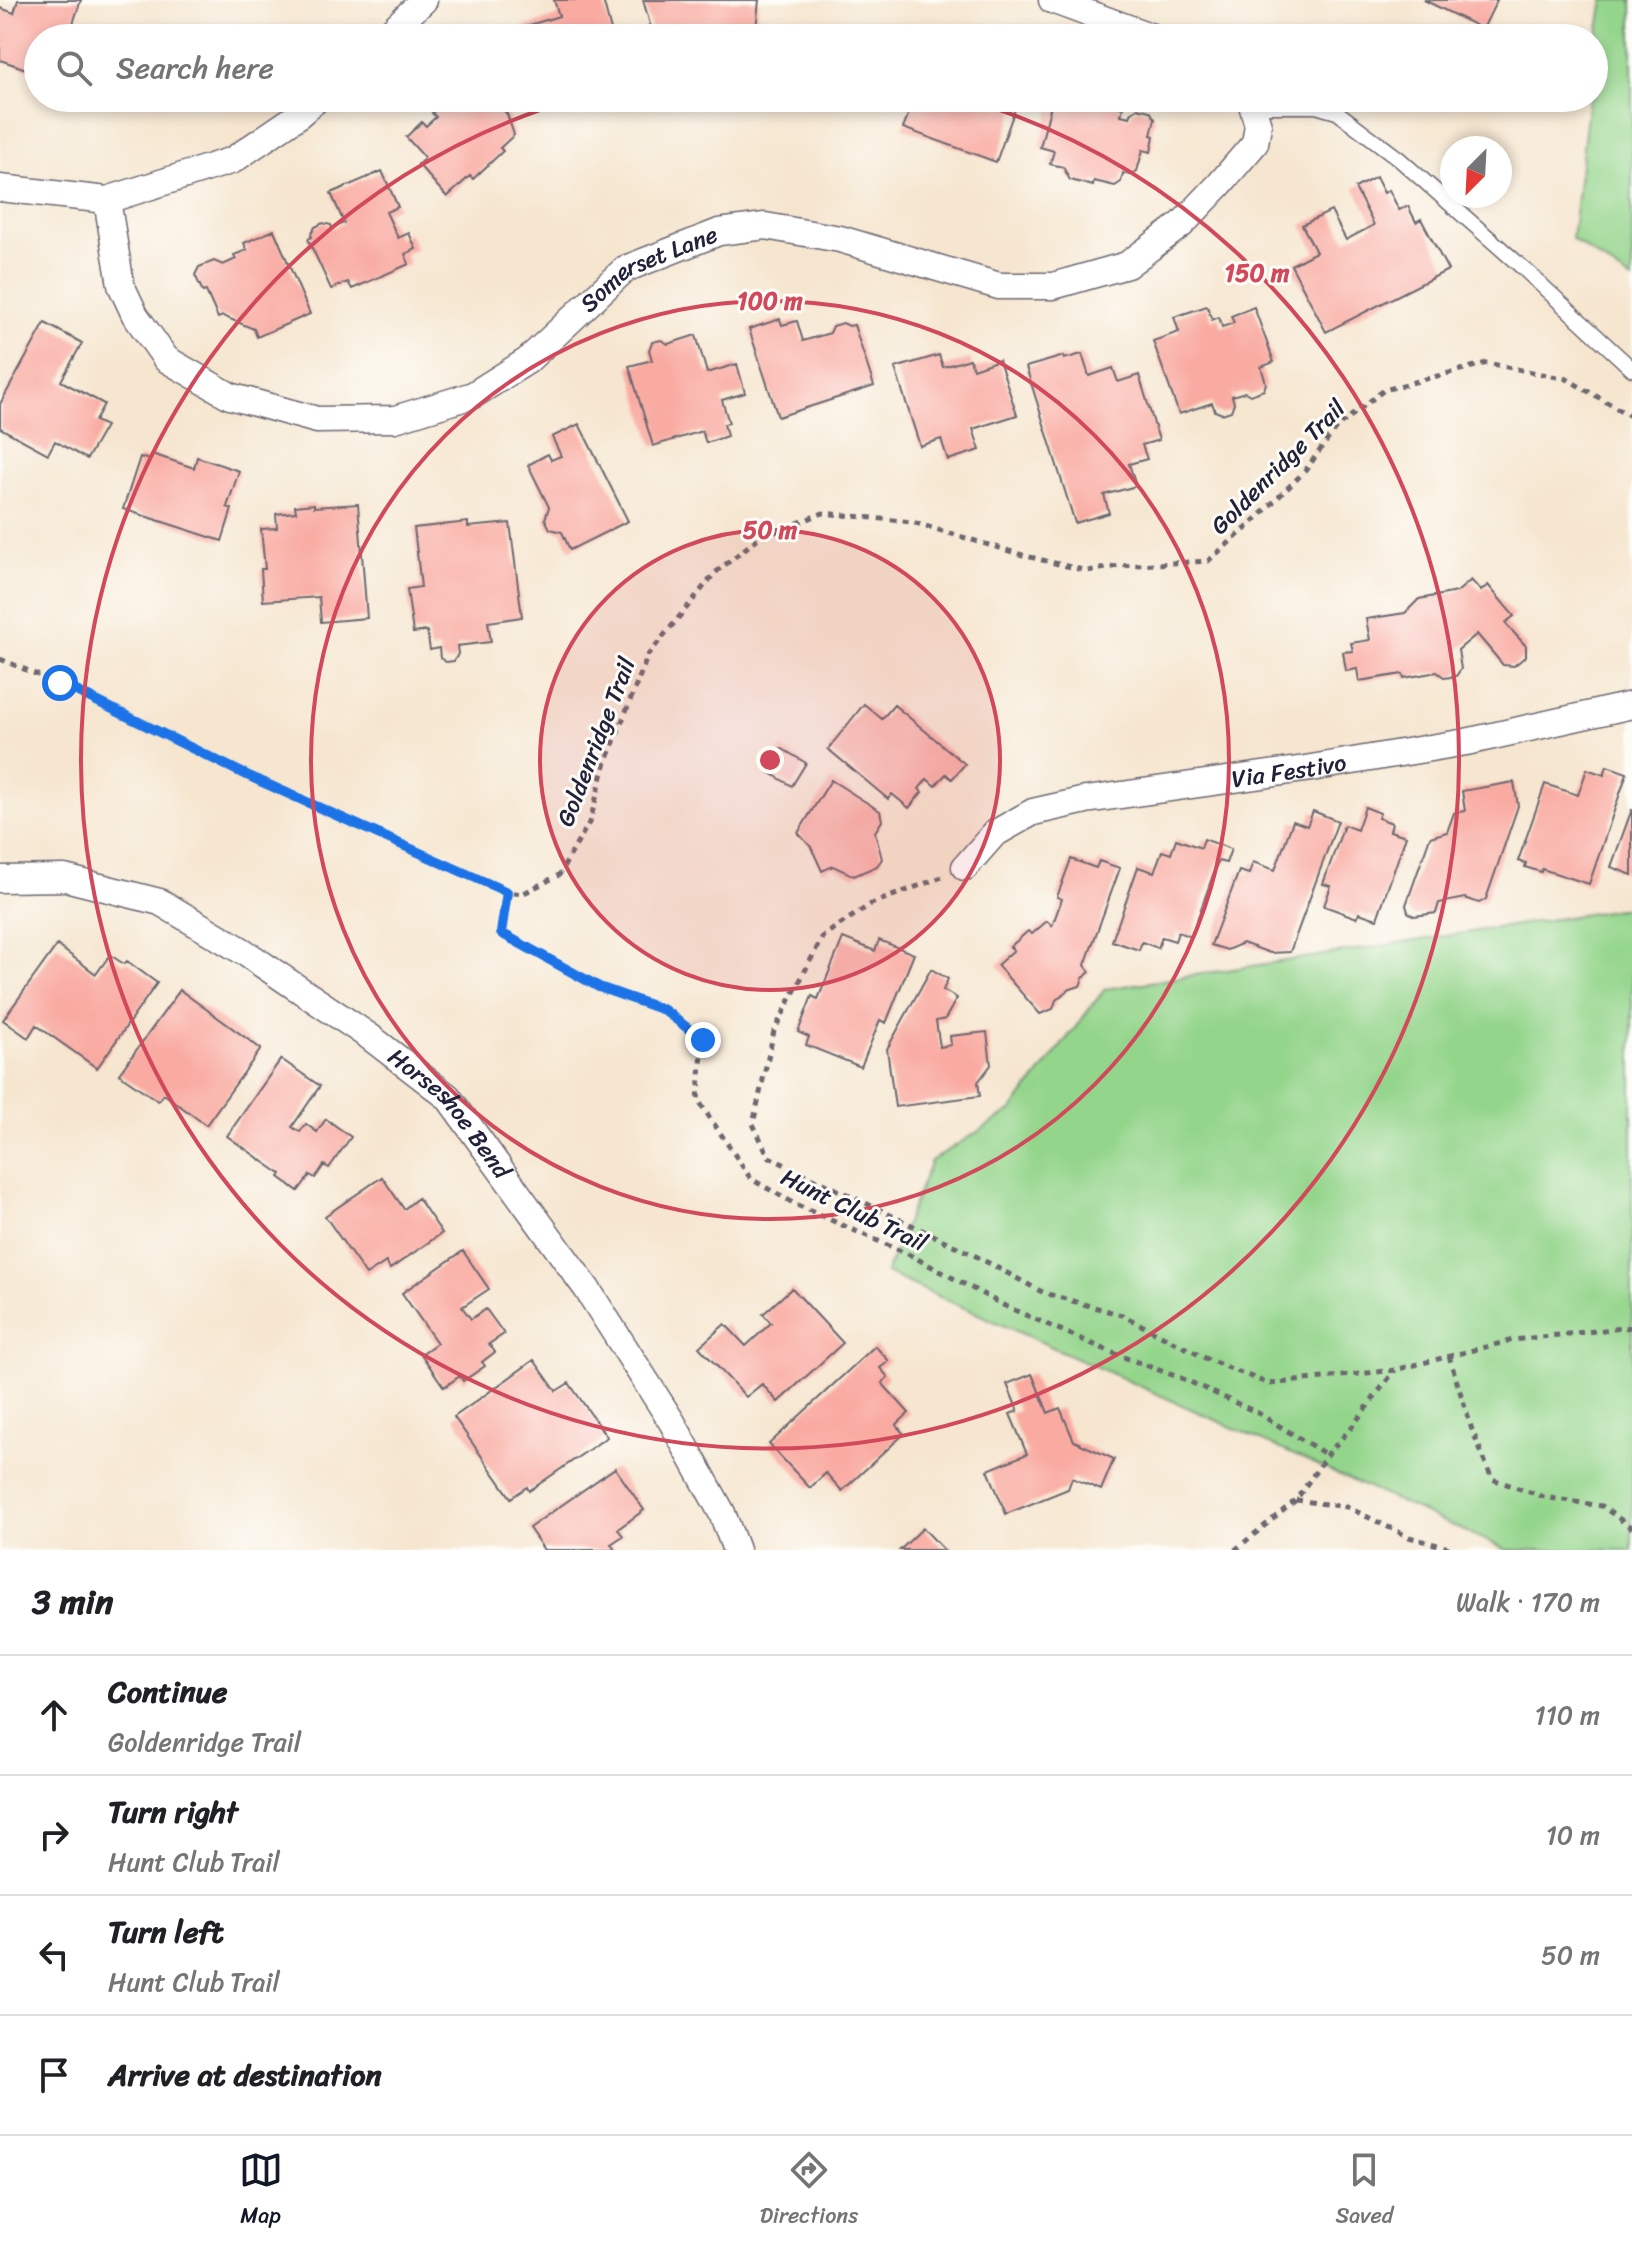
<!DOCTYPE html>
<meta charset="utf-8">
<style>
:root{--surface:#fff;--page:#f2f2f2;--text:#202124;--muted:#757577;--line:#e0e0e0;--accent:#111827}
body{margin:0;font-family:Sriracha,sans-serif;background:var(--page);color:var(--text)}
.compass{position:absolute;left:1440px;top:136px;width:72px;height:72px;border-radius:50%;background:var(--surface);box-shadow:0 4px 12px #0003;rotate:204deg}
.stop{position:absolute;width:24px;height:24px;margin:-18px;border:6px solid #1a73e8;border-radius:50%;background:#fff}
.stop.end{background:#1a73e8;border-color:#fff;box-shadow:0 2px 8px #0008}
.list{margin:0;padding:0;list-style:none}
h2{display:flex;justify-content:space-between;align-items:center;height:104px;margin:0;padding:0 32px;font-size:34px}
h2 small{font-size:26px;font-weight:400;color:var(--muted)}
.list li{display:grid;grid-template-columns:52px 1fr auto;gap:24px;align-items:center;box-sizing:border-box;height:120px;padding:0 32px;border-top:2px solid var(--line)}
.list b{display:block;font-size:30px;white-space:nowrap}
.list p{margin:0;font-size:26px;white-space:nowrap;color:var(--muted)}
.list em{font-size:26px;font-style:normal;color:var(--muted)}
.icon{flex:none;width:44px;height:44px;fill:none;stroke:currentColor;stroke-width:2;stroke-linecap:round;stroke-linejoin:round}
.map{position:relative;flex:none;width:1632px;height:1550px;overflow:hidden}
.search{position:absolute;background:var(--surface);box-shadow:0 4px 12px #0003;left:24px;right:24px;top:24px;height:88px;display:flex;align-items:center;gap:20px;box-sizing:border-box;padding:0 28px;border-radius:44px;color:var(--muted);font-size:30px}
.sheet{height:584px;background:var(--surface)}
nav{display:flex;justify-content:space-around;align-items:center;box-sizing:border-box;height:112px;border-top:2px solid var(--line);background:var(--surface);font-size:22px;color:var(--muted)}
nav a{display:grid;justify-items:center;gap:4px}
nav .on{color:var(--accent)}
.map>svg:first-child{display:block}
.green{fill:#94d58c;stroke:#5b7c64;stroke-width:2}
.building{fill:#f9aba2}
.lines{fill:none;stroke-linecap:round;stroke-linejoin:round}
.service-casing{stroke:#6c676f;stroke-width:17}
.minor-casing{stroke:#6c676f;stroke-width:29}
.path{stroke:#6c676f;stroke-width:5;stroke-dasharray:6 6;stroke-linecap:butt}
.service{stroke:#fff;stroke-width:14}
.minor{stroke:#fff;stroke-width:26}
.route{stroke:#1a73e8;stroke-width:10}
.ring{fill:none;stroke:#d1495b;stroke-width:4}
.labels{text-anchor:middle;stroke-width:6;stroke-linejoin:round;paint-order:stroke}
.street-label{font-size:24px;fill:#22223b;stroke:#fdfcf7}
.centre{fill:#d1495b;stroke:#fdfcf7;stroke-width:4}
.ring-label{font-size:24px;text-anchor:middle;font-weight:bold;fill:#d1495b;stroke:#fdfcf7;stroke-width:6;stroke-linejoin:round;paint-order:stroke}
</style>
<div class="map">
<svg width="1632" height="1550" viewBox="0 0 1632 1550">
<rect width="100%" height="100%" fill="#fdfcf7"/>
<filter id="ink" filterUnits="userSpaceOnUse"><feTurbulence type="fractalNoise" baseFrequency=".0125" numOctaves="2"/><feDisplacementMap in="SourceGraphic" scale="16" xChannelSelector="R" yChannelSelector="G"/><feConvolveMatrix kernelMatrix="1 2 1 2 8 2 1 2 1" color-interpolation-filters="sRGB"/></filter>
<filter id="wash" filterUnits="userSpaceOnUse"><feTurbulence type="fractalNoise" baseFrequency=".006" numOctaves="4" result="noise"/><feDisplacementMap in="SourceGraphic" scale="32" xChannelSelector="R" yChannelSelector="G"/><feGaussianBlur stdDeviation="1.8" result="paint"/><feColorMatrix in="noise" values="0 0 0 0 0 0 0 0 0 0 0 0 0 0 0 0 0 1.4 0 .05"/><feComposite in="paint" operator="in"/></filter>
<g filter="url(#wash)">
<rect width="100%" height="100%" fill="#f6e6d0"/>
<!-- green -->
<path class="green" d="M 1604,0 L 1632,0 L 1632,281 L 1572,239 L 1589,98 L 1594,98 L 1594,58 Z
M 1632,907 L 1632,1550 L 1507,1550 L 886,1273 L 931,1161 L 1011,1111 L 1105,989 Z"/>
<g id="blocks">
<!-- building -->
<path class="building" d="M 18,0 L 81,0 L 68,38 L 38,38 L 38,73 L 0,60 L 0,8 L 14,13 Z
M 554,0 L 603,0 L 613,38 L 515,38 L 513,30 L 559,16 Z
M 643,0 L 759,0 L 755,38 L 654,38 Z
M 1424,0 L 1497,0 L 1483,29 Z
M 456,98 L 497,98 L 494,100 L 507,114 L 514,135 L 500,148 L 503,151 L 473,179 L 470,176 L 447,197 L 418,164 L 425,158 L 406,137 L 422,122 L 426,126 L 436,117 L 432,113 L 448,99 L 451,102 Z
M 915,98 L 1019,98 L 996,162 L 903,128 Z
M 1053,98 L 1106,98 L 1105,103 L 1123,108 L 1121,115 L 1130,117 L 1132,112 L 1138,108 L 1150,111 L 1155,119 L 1151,135 L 1154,136 L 1151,152 L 1143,150 L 1137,171 L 1130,175 L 1123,173 L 1121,182 L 1115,186 L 1094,181 L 1093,186 L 1070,180 L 1063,167 L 1050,164 L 1054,151 L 1040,147 Z
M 382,171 L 398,207 L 386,212 L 398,238 L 409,233 L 416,249 L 405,254 L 409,264 L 352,289 L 348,282 L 331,289 L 308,239 L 312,237 L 311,234 L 315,227 L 323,223 L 331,225 L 332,228 L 344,223 L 331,193 Z
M 1376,177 L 1384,193 L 1389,190 L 1399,210 L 1408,206 L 1416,222 L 1421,219 L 1448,270 L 1326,332 L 1291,265 L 1316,252 L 1302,225 L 1331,211 L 1346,240 L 1374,225 L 1355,188 Z
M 274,230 L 310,314 L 257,337 L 254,329 L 223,316 L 218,318 L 206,291 L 203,292 L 195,275 L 199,267 L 214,261 L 223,265 L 236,259 L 234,255 L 247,250 L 244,243 Z
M 1207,306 L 1212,320 L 1219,317 L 1222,327 L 1234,323 L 1231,316 L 1254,307 L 1274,362 L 1261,367 L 1266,383 L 1264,390 L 1250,395 L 1245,392 L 1232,396 L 1234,403 L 1231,411 L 1222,414 L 1215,411 L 1212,403 L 1179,414 L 1153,341 L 1179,332 L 1174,317 Z
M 780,319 L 782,325 L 797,321 L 803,341 L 830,333 L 833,326 L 843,323 L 849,326 L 854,325 L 874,386 L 778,417 L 749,329 Z
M 45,323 L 82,343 L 61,381 L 104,404 L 95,421 L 106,426 L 87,459 L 55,441 L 48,454 L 0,428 L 0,404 Z
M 696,335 L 707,373 L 737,364 L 745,393 L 722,400 L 729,423 L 724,424 L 727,436 L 706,443 L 702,431 L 653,446 L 629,366 L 652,360 L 649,350 L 652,342 L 661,340 L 668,344 Z
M 1082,354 L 1089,376 L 1113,368 L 1118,382 L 1139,375 L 1159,440 L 1142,445 L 1147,459 L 1129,464 L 1136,486 L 1104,495 L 1109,513 L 1075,523 L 1026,367 L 1064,356 L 1064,359 Z
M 939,355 L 943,367 L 970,359 L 973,369 L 999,360 L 1017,415 L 973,429 L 980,450 L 948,460 L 941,439 L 920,446 L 895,368 Z
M 579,424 L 628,521 L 570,550 L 562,532 L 550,529 L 545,519 L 549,507 L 528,465 L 548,454 L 551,460 L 561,456 L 552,437 Z
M 152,454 L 194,468 L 197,457 L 239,471 L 227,507 L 232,509 L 222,541 L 123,509 L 140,457 L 150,460 Z
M 314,504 L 314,507 L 358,504 L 367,618 L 321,622 L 319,597 L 263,601 L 261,569 L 265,569 L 261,529 L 277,528 L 276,514 L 296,512 L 295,506 Z
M 468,522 L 468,527 L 510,523 L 522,617 L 488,622 L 491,642 L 457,646 L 458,654 L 454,661 L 446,662 L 440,658 L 439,648 L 430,650 L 427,631 L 413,633 L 407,589 L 421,587 L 414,528 Z
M 1471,580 L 1481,591 L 1488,585 L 1514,616 L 1505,623 L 1526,646 L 1526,656 L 1514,666 L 1503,665 L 1477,634 L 1458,650 L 1461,669 L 1456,676 L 1445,678 L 1437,672 L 1404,678 L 1403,674 L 1359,681 L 1357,669 L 1346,671 L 1343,652 L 1353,651 L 1351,643 L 1370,640 L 1366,619 L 1405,613 L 1419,599 L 1457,592 Z
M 864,704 L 882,719 L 894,705 L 965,764 L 952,779 L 946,774 L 935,786 L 927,779 L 919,789 L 922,792 L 909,808 L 892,794 L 888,799 L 828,749 Z
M 781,748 L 806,763 L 792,786 L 767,771 Z
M 1607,766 L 1627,773 L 1589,884 L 1542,869 L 1541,872 L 1525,867 L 1526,863 L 1518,861 L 1545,784 L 1578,795 L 1587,769 L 1604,775 Z
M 831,780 L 880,811 L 882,821 L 875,832 L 882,859 L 877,866 L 854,876 L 833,866 L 822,871 L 811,847 L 798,833 Z
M 1514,782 L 1518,806 L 1486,899 L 1479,903 L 1465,898 L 1439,903 L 1436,913 L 1414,916 L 1408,912 L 1406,905 L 1430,837 L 1447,832 L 1454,813 L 1465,811 L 1462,791 Z
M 1365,807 L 1380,813 L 1378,818 L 1392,823 L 1390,831 L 1406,836 L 1377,919 L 1359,913 L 1357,918 L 1324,906 L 1331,886 L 1323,884 L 1344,825 L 1357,830 Z
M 1632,809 L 1632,875 L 1611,867 Z
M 1313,811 L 1338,821 L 1290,952 L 1270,953 L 1243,943 L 1227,950 L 1211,945 L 1239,871 L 1249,874 L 1253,862 L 1275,870 L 1293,821 L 1307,826 Z
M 1176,839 L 1201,848 L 1204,839 L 1231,849 L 1226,863 L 1218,861 L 1191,937 L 1178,932 L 1175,941 L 1162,937 L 1158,948 L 1142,942 L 1139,950 L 1112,941 L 1138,867 L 1154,872 L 1162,851 L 1171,854 Z
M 1071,859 L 1096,868 L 1099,861 L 1120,868 L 1085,965 L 1090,972 L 1083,978 L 1080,986 L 1068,990 L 1056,1000 L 1053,1009 L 1040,1014 L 997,965 L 1014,950 L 1010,947 L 1028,931 L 1032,934 L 1047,921 L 1052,926 L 1062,899 L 1057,897 Z
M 843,938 L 875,951 L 879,940 L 914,954 L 886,1023 L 880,1020 L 861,1067 L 806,1045 L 809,1037 L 798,1032 L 812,996 L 818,999 Z
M 57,945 L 96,974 L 110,955 L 124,964 L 127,961 L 157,983 L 97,1068 L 36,1025 L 28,1038 L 3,1020 Z
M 931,969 L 948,979 L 943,990 L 957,998 L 945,1019 L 936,1021 L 940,1047 L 951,1045 L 950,1036 L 987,1032 L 991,1065 L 978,1082 L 980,1096 L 895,1107 L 887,1049 Z
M 180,990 L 261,1049 L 206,1125 L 164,1094 L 158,1101 L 119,1074 Z
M 281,1059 L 320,1086 L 292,1127 L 300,1132 L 306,1124 L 317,1132 L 326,1119 L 351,1137 L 329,1168 L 324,1165 L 315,1178 L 310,1175 L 298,1191 L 279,1177 L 281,1174 L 227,1136 Z
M 382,1177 L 404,1209 L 418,1198 L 442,1233 L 390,1269 L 386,1262 L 366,1275 L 325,1216 Z
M 463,1251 L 489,1289 L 462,1307 L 471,1319 L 486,1309 L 504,1334 L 489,1344 L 495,1352 L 482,1362 L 485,1366 L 463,1381 L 460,1376 L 444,1387 L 421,1354 L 437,1343 L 402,1293 Z
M 792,1288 L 843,1343 L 778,1402 L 762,1384 L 746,1397 L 699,1347 L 725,1324 L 746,1346 L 771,1323 L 763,1314 Z
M 875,1346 L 889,1361 L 880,1368 L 888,1377 L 882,1383 L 909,1413 L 896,1425 L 904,1434 L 842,1491 L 826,1473 L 810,1488 L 769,1444 Z
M 534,1360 L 556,1391 L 569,1383 L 607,1437 L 529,1491 L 527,1487 L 511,1498 L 454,1417 Z
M 1032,1374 L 1048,1413 L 1060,1408 L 1074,1441 L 1114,1459 L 1101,1490 L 1072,1478 L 1068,1489 L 1006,1514 L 988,1470 L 1027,1454 L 1010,1414 L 1018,1411 L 1007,1384 Z
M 615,1468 L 644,1510 L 618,1529 L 623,1536 L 611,1544 L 615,1550 L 544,1550 L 529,1528 Z
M 923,1528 L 944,1550 L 900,1550 Z"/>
</g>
</g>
<g filter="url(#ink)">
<use href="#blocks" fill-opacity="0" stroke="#6c676f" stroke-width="2"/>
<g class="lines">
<!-- service casing -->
<g class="service-casing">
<path id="service" d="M 1253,106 L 1316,106 L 1337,112 L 1398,158 L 1523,268 L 1632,369"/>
</g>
<!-- minor casing -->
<g class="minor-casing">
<g id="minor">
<path d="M 1052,0 L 1155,38"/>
<path d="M 384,38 L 424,0"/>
<path d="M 0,188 L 107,200 L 233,160 L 296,117 L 318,98"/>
<path id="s1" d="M 107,200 L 121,285 L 135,315 L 166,359 L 230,396 L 317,420 L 395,419 L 473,395 L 527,361 L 625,269 L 719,232 L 765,226 L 840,239 L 999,286 L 1053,286 L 1127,265 L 1182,224 L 1219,185 L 1255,143 L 1258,125 L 1250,98"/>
<path id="s2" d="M 965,867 L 994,834 L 1033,812 L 1086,800 L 1305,769 L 1466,742 L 1632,705"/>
<path id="s3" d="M 0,879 L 65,878 L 160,902 L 244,952 L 370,1037 L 448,1097 L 587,1289 L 672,1422 L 722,1513 L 736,1550"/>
</g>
</g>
<!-- path -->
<path class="path" d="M 0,659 C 81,692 157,732 236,770 C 325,813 417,851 507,892 L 522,894 L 559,875 L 590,821 L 605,765 L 648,655 L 715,573 L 757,539 L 823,513 L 912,522 L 1026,556 L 1087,571 L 1120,566 L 1208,561 L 1250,525 L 1305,471 L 1336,428 L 1384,390 L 1487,363 L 1567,379 L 1632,417
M 942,877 L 871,904 L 823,936 L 774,1031 L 753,1124 L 769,1157 L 972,1254 L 1044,1293 L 1122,1315 L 1209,1360 L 1269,1384 L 1395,1370 L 1513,1340 L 1632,1327
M 507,892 L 501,933 L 599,987 L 664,1010 L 703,1040 L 698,1100 L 751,1179 L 797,1205 L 912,1256 L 1005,1306 L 1118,1355 L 1186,1380 L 1258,1413 L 1327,1455
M 1449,1356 L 1471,1427 L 1492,1479 L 1544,1497 L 1602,1506 L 1632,1528
M 1296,1500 L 1347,1507 L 1409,1537 L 1456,1550
M 1235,1550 L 1296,1500 L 1327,1455 L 1351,1428 L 1395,1370"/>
<!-- service -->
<use href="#service" class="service"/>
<!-- minor -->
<use href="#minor" class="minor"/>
</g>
</g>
<g class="lines" filter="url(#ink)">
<!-- route -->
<path class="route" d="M 60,683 L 238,771 L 507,892 L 501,933 L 599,987 L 664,1010 L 703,1040"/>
</g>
<!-- distance rings -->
<circle cx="770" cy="760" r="230" fill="#d1495b" fill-opacity=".12"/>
<g class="ring">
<circle cx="770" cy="760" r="230"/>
<circle cx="770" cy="760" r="459"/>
<path d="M966 99A689 689 0 1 1 574 99"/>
</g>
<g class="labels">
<!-- street labels -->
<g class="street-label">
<text dy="8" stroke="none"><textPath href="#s1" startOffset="716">Somerset Lane</textPath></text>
<text transform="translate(1278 467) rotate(-45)" y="8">Goldenridge Trail</text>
<text transform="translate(596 742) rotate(-69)" y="8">Goldenridge Trail</text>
<text dy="8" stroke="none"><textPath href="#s2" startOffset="348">Via Festivo</textPath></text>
<text dy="8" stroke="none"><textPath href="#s3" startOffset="524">Horseshoe Bend</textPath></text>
<text transform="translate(854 1210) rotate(26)" y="8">Hunt Club Trail</text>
</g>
</g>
<circle cx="770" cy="760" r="12" class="centre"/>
<g class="ring-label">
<text x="1257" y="281">150 m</text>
<text x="770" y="309">100 m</text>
<text x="770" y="538">50 m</text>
</g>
</svg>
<svg class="compass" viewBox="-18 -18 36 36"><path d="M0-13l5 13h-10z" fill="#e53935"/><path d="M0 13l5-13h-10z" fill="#757577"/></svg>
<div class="stop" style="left:60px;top:683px"></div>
<div class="stop end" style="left:703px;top:1040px"></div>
<div class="search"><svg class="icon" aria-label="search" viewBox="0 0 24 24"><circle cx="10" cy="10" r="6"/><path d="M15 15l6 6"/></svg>Search here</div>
</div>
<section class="sheet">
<h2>3 min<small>Walk · 170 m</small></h2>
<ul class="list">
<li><svg class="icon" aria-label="ahead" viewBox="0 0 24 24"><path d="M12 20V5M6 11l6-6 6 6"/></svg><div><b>Continue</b><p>Goldenridge Trail</p></div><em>110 m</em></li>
<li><svg class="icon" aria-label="right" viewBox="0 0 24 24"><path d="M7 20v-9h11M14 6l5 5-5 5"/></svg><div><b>Turn right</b><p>Hunt Club Trail</p></div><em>10 m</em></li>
<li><svg class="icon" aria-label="left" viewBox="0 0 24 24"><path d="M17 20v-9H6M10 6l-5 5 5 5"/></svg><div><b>Turn left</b><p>Hunt Club Trail</p></div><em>50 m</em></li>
<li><svg class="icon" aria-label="arrive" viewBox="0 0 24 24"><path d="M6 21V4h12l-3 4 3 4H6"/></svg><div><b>Arrive at destination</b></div></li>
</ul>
</section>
<nav>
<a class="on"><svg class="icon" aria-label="map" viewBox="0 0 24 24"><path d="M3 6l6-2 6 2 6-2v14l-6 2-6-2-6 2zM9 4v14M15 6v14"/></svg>Map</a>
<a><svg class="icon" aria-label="directions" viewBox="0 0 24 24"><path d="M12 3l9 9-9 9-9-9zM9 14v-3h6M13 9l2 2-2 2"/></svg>Directions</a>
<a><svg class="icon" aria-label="saved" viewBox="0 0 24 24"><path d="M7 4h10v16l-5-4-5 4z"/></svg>Saved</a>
</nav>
